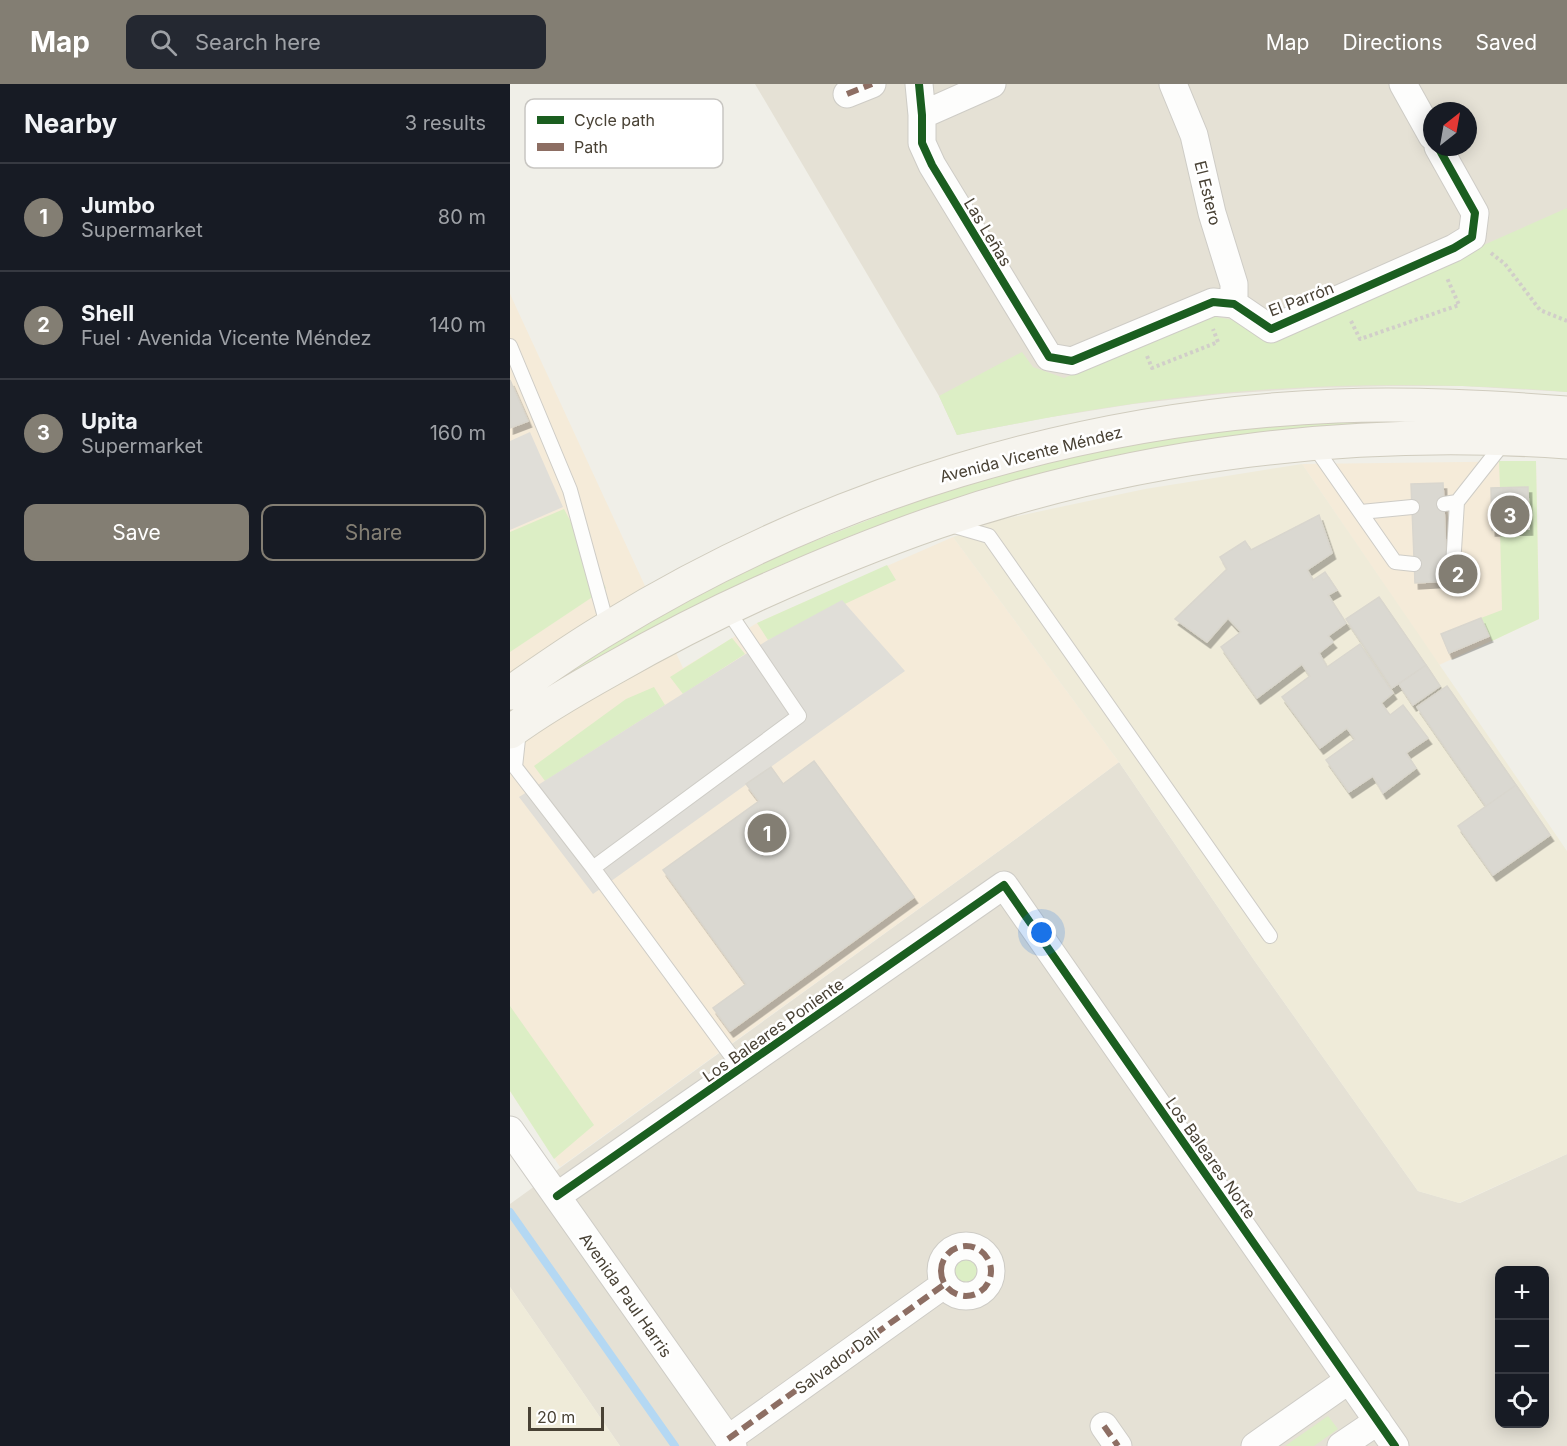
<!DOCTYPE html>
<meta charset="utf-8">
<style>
:root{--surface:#171b24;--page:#242831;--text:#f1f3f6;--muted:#9ea1a6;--line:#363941;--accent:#837e73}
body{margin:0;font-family:Inter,sans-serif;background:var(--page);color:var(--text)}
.controls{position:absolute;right:18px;bottom:18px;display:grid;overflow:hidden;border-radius:12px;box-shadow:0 3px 15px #0003}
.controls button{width:54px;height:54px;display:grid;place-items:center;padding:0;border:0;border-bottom:2px solid var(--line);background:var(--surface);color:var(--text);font:30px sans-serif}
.compass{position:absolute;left:913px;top:18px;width:54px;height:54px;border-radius:50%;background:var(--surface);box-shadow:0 3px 15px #0003;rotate:31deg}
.scale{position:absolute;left:18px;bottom:15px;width:76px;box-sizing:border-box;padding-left:6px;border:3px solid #484134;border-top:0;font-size:16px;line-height:21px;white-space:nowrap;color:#484134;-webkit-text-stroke:4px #fff;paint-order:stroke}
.you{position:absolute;left:532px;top:849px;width:21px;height:21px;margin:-15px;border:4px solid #fff;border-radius:50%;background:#1a73e8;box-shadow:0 0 0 9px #1a73e833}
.badge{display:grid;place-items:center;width:39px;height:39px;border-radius:50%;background:var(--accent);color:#fff;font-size:20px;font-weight:700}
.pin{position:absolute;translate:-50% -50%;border:3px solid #fff;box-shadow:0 2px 6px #0006}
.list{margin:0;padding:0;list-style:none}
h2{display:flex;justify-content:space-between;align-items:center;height:78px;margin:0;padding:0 24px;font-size:26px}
h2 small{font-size:20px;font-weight:400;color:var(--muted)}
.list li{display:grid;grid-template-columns:39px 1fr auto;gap:18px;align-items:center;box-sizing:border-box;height:108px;padding:0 24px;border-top:2px solid var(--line)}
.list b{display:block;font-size:22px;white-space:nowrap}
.list p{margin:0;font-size:20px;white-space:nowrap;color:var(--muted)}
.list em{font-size:20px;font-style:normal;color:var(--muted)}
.actions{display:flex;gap:12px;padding:18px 24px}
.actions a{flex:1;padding:14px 0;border:2px solid var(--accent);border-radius:12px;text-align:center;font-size:21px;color:var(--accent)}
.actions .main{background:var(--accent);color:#fff}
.icon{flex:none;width:33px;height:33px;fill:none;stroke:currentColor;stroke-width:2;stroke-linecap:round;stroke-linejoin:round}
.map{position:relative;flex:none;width:1057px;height:1362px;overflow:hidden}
header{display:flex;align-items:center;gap:36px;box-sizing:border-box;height:84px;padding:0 30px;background:var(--accent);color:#fff}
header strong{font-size:28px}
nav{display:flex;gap:33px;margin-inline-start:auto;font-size:21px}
.search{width:420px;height:54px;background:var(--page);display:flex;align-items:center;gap:15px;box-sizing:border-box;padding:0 21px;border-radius:12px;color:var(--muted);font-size:22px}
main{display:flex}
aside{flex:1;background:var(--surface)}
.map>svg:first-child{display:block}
.residential{fill:#e5e1d5;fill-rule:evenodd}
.commercial{fill:#f5ebd9}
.education{fill:#efebd9}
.green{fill:#dceec5}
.parking{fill:#e0ded8}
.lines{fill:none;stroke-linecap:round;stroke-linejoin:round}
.stream{stroke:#b4d8f3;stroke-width:8}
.building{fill:#dad8d1;stroke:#d9d6ce;stroke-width:1.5;filter:url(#shadow)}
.lane-casing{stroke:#ceccc6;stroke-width:16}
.street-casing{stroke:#ceccc6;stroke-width:29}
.secondary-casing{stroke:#d0ccbe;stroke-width:35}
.path{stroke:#d1cec9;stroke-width:4;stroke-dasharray:3 3;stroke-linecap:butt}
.lane{stroke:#fdfdfc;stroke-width:14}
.street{stroke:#fdfdfc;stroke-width:27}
.secondary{stroke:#f6f4ee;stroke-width:33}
.quiet{stroke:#8d6e63;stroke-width:6;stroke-dasharray:12 6;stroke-linecap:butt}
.cycleway-casing{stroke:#fff;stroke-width:11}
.cycleway{stroke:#1b5e20;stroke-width:8}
.labels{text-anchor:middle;stroke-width:5;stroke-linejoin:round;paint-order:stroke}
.street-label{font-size:16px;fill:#484134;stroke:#fff}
.key{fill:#fff;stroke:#c8c6c2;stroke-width:1.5}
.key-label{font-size:16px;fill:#484134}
</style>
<header>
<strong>Map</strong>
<div class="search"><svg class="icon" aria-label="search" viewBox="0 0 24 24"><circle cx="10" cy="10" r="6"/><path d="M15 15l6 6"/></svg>Search here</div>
<nav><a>Map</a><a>Directions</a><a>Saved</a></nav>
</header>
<main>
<aside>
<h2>Nearby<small>3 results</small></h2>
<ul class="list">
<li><span class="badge">1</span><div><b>Jumbo</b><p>Supermarket</p></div><em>80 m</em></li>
<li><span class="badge">2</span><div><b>Shell</b><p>Fuel · Avenida Vicente Méndez</p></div><em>140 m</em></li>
<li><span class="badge">3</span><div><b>Upita</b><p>Supermarket</p></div><em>160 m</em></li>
</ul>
<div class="actions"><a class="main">Save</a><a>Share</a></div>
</aside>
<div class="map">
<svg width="1057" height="1362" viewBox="0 0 1057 1362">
<defs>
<filter id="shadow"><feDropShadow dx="3.5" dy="6" stdDeviation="0" flood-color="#0004"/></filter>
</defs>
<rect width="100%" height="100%" fill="#f0efe8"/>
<!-- residential -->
<path class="residential" d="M 245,0 L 1057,0 L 1057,308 L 952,302 L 877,302 L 802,304 L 712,310 L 623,320 L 535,334 L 447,351 L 429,312 ZM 922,27 L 958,27 L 958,63 L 922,63 Z
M 609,678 L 744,876 L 908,1107 L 950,1119 L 1057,1070 L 1057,1362 L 110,1362 L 0,1203 L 0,1120 L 507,754 ZM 990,1186 L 1034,1186 L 1034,1340 L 990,1340 Z"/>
<!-- commercial -->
<path class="commercial" d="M 0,210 L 173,584 L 247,539 L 443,453 L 609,678 L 507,754 L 50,1083 L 0,1007 Z
M 1026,377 L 1029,535 L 929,581 L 792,380 Z"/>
<!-- education -->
<path class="education" d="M 792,380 L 1057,767 L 1057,1070 L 949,1119 L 908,1107 L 744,876 L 609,678 L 443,453 L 489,436 L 635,405 Z
M 0,1203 L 110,1362 L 0,1362 Z"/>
<!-- green -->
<path class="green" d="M 1057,124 L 1057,308 C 913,296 764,299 621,320 C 563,328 505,340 447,351 L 429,312 L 512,268 L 523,283 L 554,294 L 700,232 L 724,236 L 757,257 Z
M 986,331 L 489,403 L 415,424 L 343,451 L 273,480 L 203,513 L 0,628 L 66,583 L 131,542 L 204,502 L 274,469 L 417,413 L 491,391 L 569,371 L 643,355 L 797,336 Z
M 989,377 L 1026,377 L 1029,535 L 982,557 L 971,534 L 992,526 L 990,445 L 1019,444 L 1018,404 L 990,404 Z
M 54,425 L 96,504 L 0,568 L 0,448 Z
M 377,481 L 386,496 L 258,556 L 247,539 Z
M 222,554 L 235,570 L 173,610 L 160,593 Z
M 144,603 L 155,621 L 35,697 L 24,682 L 116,615 Z
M 0,922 L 84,1041 L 44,1075 L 0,1007 Z
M443 1187a15 15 0 1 1 30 0a15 15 0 1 1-30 0Z
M 818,1332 L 828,1345 L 804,1362 L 775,1362 Z"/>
<!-- parking -->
<path class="parking" d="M 20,348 L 53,423 L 0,446 L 0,357 Z
M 332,516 L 395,587 L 83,810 L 9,713 L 258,556 Z"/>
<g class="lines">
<!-- stream -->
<path class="stream" d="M 0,1128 L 165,1362"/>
</g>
<!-- building -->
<path class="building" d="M 0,296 L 18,337 L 0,344 Z
M 933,399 L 937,497 L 905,499 L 901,400 Z
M 1018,403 L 1019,445 L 982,446 L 981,404 Z
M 809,431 L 822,469 L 797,486 L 803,496 L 815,488 L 827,506 L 818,511 L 836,539 L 818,552 L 823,558 L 809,569 L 817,583 L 850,560 L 883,609 L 871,619 L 880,631 L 893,621 L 918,654 L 896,669 L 906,684 L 873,709 L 863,692 L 839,708 L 816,676 L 845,655 L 837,644 L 810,664 L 772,613 L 800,592 L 792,580 L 747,614 L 711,563 L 731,548 L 718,534 L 697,558 L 665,535 L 717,485 L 710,473 L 735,457 L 741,466 Z
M 869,513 L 916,581 L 882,604 L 836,535 Z
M 971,534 L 979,552 L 939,569 L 931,550 Z
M 916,581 L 930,602 L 903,621 L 889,600 Z
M 937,602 L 1006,701 L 976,722 L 907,623 Z
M 304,677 L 404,813 L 220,947 L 203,924 L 236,900 L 153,786 L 249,717 L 236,700 L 261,683 L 273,700 Z
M 1006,701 L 1040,751 L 983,791 L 948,742 Z"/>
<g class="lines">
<!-- lane casing -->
<g class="lane-casing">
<path id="lane" d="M 0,262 L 60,406 L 98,544
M 804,362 L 885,478 L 904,480
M 934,420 L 947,418 L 995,357
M 851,428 L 902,423
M 441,441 L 479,452 L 760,852
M 936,482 L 943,482 L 947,418
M 9,646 L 5,683 L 83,784 L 231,985
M 83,784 L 289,632 L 216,524"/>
</g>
<!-- street casing -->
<g class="street-casing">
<path id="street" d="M 409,0 L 412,31 L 412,59 L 422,81 L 539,273 L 562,277 L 703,218 L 724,220 L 761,245 L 944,164 L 962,153 L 965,129 L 928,63
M 663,0 L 684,51 L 702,129 L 724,200 L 724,220
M 893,0 L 922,52
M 337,10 L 362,0
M 412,31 L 482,0
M 0,1046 L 223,1362
M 47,1112 L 494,801 L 885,1362
M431 1187a25 25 0 1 1 50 0a25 25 0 1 1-50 0Z
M 594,1342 L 608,1362
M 218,1355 L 435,1200
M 745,1362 L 839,1296
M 831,1362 L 868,1337"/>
</g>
<!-- secondary casing -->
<g class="secondary-casing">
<path id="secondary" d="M 0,609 C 32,587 64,564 98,544 C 316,410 571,332 827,322 C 904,319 980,323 1057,329
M 0,648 C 31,625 66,605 100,586 C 149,558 199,532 250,509 C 308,483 366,459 427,438 C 628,369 845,343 1057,358"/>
</g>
<!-- path -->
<path class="path" d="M 981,169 L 995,180 L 1030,226 L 1057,237
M 841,237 L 850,255 L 949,221 L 937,194
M 637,272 L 642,284 L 708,258 L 703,245"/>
<!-- lane -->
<use href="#lane" class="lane"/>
<!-- street -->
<use href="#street" class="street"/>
<!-- secondary -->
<use href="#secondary" class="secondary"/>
<!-- quiet -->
<path class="quiet" d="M 337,10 L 362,0
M431 1187a25 25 0 1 1 50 0a25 25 0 1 1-50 0Z
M 594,1342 L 608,1362
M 218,1355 L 435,1200"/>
<!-- cycleway casing -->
<g class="cycleway-casing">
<path id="cycleway" d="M 409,0 L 412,31 L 412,59 L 422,81 L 539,273 L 562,277 L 703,218 L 724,220 L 761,245 L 944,164 L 962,153 L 965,129 L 928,63
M 47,1112 L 494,801 L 885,1362"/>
</g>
<!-- cycleway -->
<use href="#cycleway" class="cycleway"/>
</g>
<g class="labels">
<!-- street labels -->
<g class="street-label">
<text transform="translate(698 109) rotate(76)" y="6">El Estero</text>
<text transform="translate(478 148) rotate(59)" y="6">Las Leñas</text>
<text transform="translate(791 215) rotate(-21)" y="6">El Parrón</text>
<text transform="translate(521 370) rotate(-14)" y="6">Avenida Vicente Méndez</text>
<text transform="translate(263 946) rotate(-35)" y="6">Los Baleares Poniente</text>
<text transform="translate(701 1074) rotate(55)" y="6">Los Baleares Norte</text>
<text transform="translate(116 1211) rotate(55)" y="6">Avenida Paul Harris</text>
<text transform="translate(327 1277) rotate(-36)" y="6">Salvador Dalí</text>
</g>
</g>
<!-- legend -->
<rect x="15" y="15" width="198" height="69" rx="9" class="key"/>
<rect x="27" y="32" width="27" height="8" fill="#1b5e20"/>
<rect x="27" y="59" width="27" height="8" fill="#8d6e63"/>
<g class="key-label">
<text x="64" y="42">Cycle path</text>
<text x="64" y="69">Path</text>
</g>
</svg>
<div class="controls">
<button>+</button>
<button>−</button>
<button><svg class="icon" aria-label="locate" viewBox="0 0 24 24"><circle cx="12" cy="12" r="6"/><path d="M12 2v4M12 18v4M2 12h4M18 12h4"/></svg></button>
</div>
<svg class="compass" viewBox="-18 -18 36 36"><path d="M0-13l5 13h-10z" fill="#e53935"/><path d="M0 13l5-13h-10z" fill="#9ea1a6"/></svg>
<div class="scale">20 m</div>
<div class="you"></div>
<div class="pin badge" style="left:257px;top:749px">1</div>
<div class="pin badge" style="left:948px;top:490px">2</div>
<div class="pin badge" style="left:1000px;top:431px">3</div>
</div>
</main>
